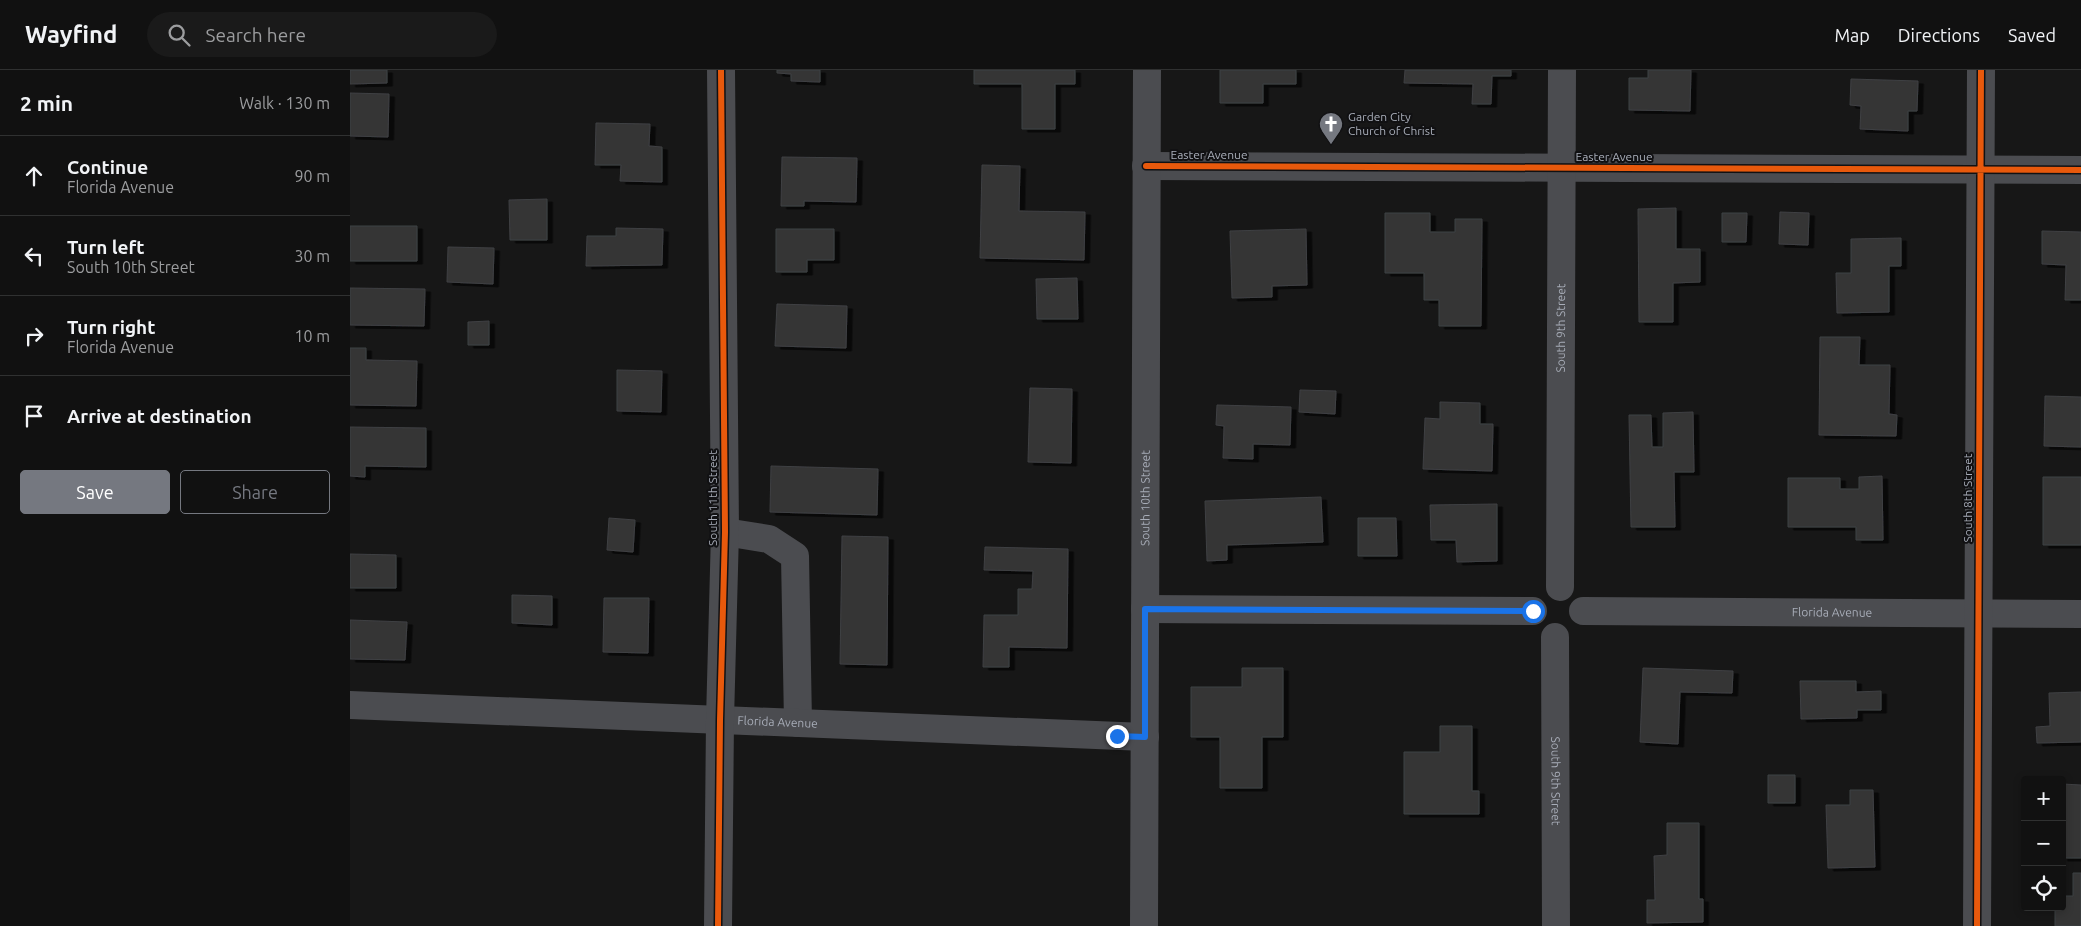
<!DOCTYPE html>
<meta charset="utf-8">
<style>
:root{--surface:#111;--page:#1a1a1a;--text:#f1f3f6;--muted:#9c9d9f;--line:#303131;--accent:#757880}
body{margin:0;font-family:Ubuntu,sans-serif;background:var(--page);color:var(--text)}
.controls{position:absolute;right:15px;bottom:15px;display:grid;overflow:hidden;border-radius:5px;box-shadow:0 2px 8px #0003}
.controls button{width:45px;height:45px;display:grid;place-items:center;padding:0;border:0;border-bottom:1px solid var(--line);background:var(--surface);color:var(--text);font:25px sans-serif}
.stop{position:absolute;width:15px;height:15px;margin:-11px;border:4px solid #1a73e8;border-radius:50%;background:#fff}
.stop.end{background:#1a73e8;border-color:#fff;box-shadow:0 1px 5px #0008}
.list{margin:0;padding:0;list-style:none}
h2{display:flex;justify-content:space-between;align-items:center;height:65px;margin:0;padding:0 20px;font-size:21px}
h2 small{font-size:16px;font-weight:400;color:var(--muted)}
.list li{display:grid;grid-template-columns:32px 1fr auto;gap:15px;align-items:center;box-sizing:border-box;height:80px;padding:0 20px;border-top:1px solid var(--line)}
.list b{display:block;font-size:19px;white-space:nowrap}
.list p{margin:0;font-size:16px;white-space:nowrap;color:var(--muted)}
.list em{font-size:16px;font-style:normal;color:var(--muted)}
.actions{display:flex;gap:10px;padding:15px 20px}
.actions a{flex:1;padding:11px 0;border:1px solid var(--accent);border-radius:5px;text-align:center;font-size:18px;color:var(--accent)}
.actions .main{background:var(--accent);color:#fff}
.icon{flex:none;width:28px;height:28px;fill:none;stroke:currentColor;stroke-width:2;stroke-linecap:round;stroke-linejoin:round}
.map{position:relative;flex:none;width:1731px;height:856px;overflow:hidden}
header{display:flex;align-items:center;gap:30px;box-sizing:border-box;height:70px;padding:0 25px;background:var(--surface);border-bottom:1px solid var(--line)}
header strong{font-size:24px}
nav{display:flex;gap:28px;margin-inline-start:auto;font-size:18px}
.search{width:350px;height:45px;background:var(--page);display:flex;align-items:center;gap:12px;box-sizing:border-box;padding:0 18px;border-radius:28px;color:var(--muted);font-size:19px}
main{display:flex}
aside{flex:1;background:var(--surface)}
.map>svg:first-child{display:block}
.building{fill:#353536;stroke:#3f4043;filter:url(#shadow)}
.lines{fill:none;stroke-linecap:round;stroke-linejoin:round}
.minor{stroke:#4b4c50;stroke-width:28}
.cycleway-casing{stroke:#111113;stroke-width:9}
.cycleway{stroke:#e8590c;stroke-width:6}
.route{stroke:#1a73e8;stroke-width:6}
.labels{text-anchor:middle;stroke-width:4;stroke-linejoin:round;paint-order:stroke}
.poi-label{font-size:12px;fill:#a8adb8;stroke:#111113;text-anchor:start}
.street-label{font-size:12px;fill:#a8adb8;stroke:#111113}
</style>
<header>
<strong>Wayfind</strong>
<div class="search"><svg class="icon" aria-label="search" viewBox="0 0 24 24"><circle cx="10" cy="10" r="6"/><path d="M15 15l6 6"/></svg>Search here</div>
<nav><a>Map</a><a>Directions</a><a>Saved</a></nav>
</header>
<main>
<aside>
<h2>2 min<small>Walk · 130 m</small></h2>
<ul class="list">
<li><svg class="icon" aria-label="ahead" viewBox="0 0 24 24"><path d="M12 20V5M6 11l6-6 6 6"/></svg><div><b>Continue</b><p>Florida Avenue</p></div><em>90 m</em></li>
<li><svg class="icon" aria-label="left" viewBox="0 0 24 24"><path d="M17 20v-9H6M10 6l-5 5 5 5"/></svg><div><b>Turn left</b><p>South 10th Street</p></div><em>30 m</em></li>
<li><svg class="icon" aria-label="right" viewBox="0 0 24 24"><path d="M7 20v-9h11M14 6l5 5-5 5"/></svg><div><b>Turn right</b><p>Florida Avenue</p></div><em>10 m</em></li>
<li><svg class="icon" aria-label="arrive" viewBox="0 0 24 24"><path d="M6 21V4h12l-3 4 3 4H6"/></svg><div><b>Arrive at destination</b></div></li>
</ul>
<div class="actions"><a class="main">Save</a><a>Share</a></div>
</aside>
<div class="map">
<svg width="1731" height="856" viewBox="0 0 1731 856">
<defs>
<filter id="shadow"><feDropShadow dx="5.5" dy="3" stdDeviation="0" flood-color="#0009"/></filter>
</defs>
<rect width="100%" height="100%" fill="#171717"/>
<!-- building -->
<path class="building" d="M 0,0 L 37,0 L 37,13 L 0,14 Z
M 427,0 L 470,0 L 470,12 L 441,11 L 441,4 L 427,3 Z
M 624,0 L 725,0 L 725,14 L 705,14 L 705,59 L 672,59 L 672,14 L 624,14 Z
M 870,0 L 946,0 L 946,14 L 913,14 L 913,33 L 870,33 Z
M 1055,0 L 1161,0 L 1161,6 L 1142,6 L 1141,34 L 1122,34 L 1123,14 L 1054,13 Z
M 1298,0 L 1341,0 L 1340,41 L 1279,40 L 1279,8 L 1298,8 Z
M 1501,9 L 1568,11 L 1567,41 L 1558,41 L 1558,61 L 1510,59 L 1511,36 L 1500,35 Z
M 0,23 L 39,24 L 38,67 L 0,66 Z
M 246,53 L 300,54 L 299,76 L 312,77 L 312,112 L 270,111 L 271,95 L 245,95 Z
M 432,87 L 507,88 L 506,132 L 454,131 L 454,136 L 431,136 Z
M 632,95 L 670,96 L 669,141 L 735,142 L 734,190 L 630,188 Z
M 197,129 L 197,170 L 160,170 L 159,130 Z
M 1326,138 L 1326,179 L 1350,179 L 1350,212 L 1323,213 L 1323,252 L 1289,252 L 1288,139 Z
M 1430,142 L 1459,143 L 1458,175 L 1429,174 Z
M 1035,143 L 1080,143 L 1080,162 L 1105,162 L 1105,149 L 1132,149 L 1131,256 L 1089,256 L 1089,230 L 1074,230 L 1074,203 L 1035,203 Z
M 1372,143 L 1397,143 L 1396,172 L 1372,172 Z
M 0,156 L 67,156 L 67,191 L 0,191 Z
M 266,158 L 313,159 L 312,195 L 236,196 L 237,166 L 266,166 Z
M 426,159 L 484,159 L 484,190 L 457,190 L 457,202 L 426,202 Z
M 956,159 L 957,215 L 922,216 L 922,227 L 882,228 L 880,161 Z
M 1692,161 L 1731,162 L 1731,230 L 1715,230 L 1716,195 L 1692,194 Z
M 1551,168 L 1551,196 L 1539,196 L 1539,242 L 1487,243 L 1486,203 L 1501,203 L 1501,169 Z
M 98,177 L 144,178 L 143,214 L 97,212 Z
M 727,208 L 728,249 L 687,249 L 686,209 Z
M 0,218 L 75,219 L 74,256 L 0,255 Z
M 427,234 L 497,236 L 496,278 L 425,276 Z
M 139,251 L 139,275 L 118,275 L 118,252 Z
M 1470,267 L 1510,267 L 1509,295 L 1540,295 L 1539,344 L 1547,345 L 1546,366 L 1469,365 Z
M 0,278 L 16,278 L 16,290 L 67,291 L 66,336 L 0,335 Z
M 267,300 L 312,301 L 311,342 L 267,341 Z
M 680,318 L 722,319 L 721,393 L 678,392 Z
M 950,320 L 986,321 L 985,344 L 949,342 Z
M 1695,326 L 1731,327 L 1731,377 L 1694,376 Z
M 1090,332 L 1130,333 L 1130,354 L 1143,354 L 1142,401 L 1073,399 L 1075,348 L 1090,349 Z
M 867,335 L 941,337 L 940,375 L 903,374 L 903,389 L 873,388 L 874,356 L 866,355 Z
M 1343,342 L 1344,402 L 1324,402 L 1325,457 L 1281,457 L 1279,345 L 1301,345 L 1302,377 L 1313,377 L 1313,343 Z
M 0,357 L 76,358 L 76,397 L 15,396 L 15,407 L 0,406 Z
M 421,396 L 528,399 L 527,445 L 420,442 Z
M 1532,406 L 1533,470 L 1506,470 L 1506,457 L 1438,457 L 1438,408 L 1490,408 L 1490,419 L 1509,419 L 1509,407 Z
M 1693,407 L 1731,407 L 1731,475 L 1693,475 Z
M 971,427 L 973,472 L 877,475 L 877,490 L 857,491 L 855,431 Z
M 1147,434 L 1147,491 L 1107,492 L 1106,470 L 1081,470 L 1080,435 Z
M 259,448 L 285,450 L 283,482 L 257,480 Z
M 1008,448 L 1046,448 L 1047,486 L 1008,486 Z
M 492,466 L 538,467 L 537,595 L 490,594 Z
M 635,477 L 718,479 L 717,578 L 659,577 L 659,597 L 633,597 L 634,545 L 668,545 L 668,519 L 682,519 L 683,501 L 634,500 Z
M 0,484 L 46,485 L 46,518 L 0,518 Z
M 162,525 L 202,526 L 202,555 L 162,553 Z
M 254,528 L 299,528 L 298,583 L 253,582 Z
M 0,550 L 57,552 L 55,590 L 0,589 Z
M 892,598 L 933,598 L 933,667 L 912,667 L 912,718 L 870,718 L 870,667 L 841,667 L 841,617 L 892,617 Z
M 1293,598 L 1383,601 L 1382,623 L 1330,622 L 1328,674 L 1290,672 Z
M 1450,611 L 1506,611 L 1506,622 L 1531,621 L 1531,640 L 1507,640 L 1507,648 L 1451,649 Z
M 1731,622 L 1731,672 L 1687,673 L 1686,657 L 1700,656 L 1699,623 Z
M 1090,656 L 1122,656 L 1122,721 L 1129,721 L 1129,744 L 1054,744 L 1054,682 L 1090,682 Z
M 1418,705 L 1445,705 L 1445,733 L 1418,733 Z
M 1712,714 L 1731,715 L 1731,788 L 1712,788 Z
M 1500,720 L 1523,720 L 1525,797 L 1478,798 L 1476,735 L 1500,735 Z
M 1317,753 L 1349,753 L 1349,829 L 1353,829 L 1353,852 L 1297,853 L 1297,830 L 1305,830 L 1304,786 L 1317,785 Z
M 1723,803 L 1731,803 L 1731,856 L 1705,856 L 1705,837 L 1712,837 L 1712,826 L 1723,826 Z"/>
<g class="lines">
<!-- minor -->
<g class="minor">
<path d="M 796,96 L 1731,100"/>
<path d="M 375,462 L 419,469 L 445,486 L 448,653"/>
<path id="s1" d="M 1210,517 L 1212,0"/>
<path d="M 795,539 L 1183,541"/>
<path id="s2" d="M 1233,541 L 1731,544"/>
<path id="s3" d="M 1205,567 L 1206,856"/>
<path id="s4" d="M 0,635 L 795,667"/>
<path d="M 368,856 L 370,650 L 375,462 L 371,0"/>
<path id="s5" d="M 794,856 L 797,0"/>
<path d="M 1627,856 L 1631,0"/>
</g>
<!-- cycleway casing -->
<g class="cycleway-casing">
<path id="cycleway" d="M 796,96 L 1731,100
M 368,856 L 370,650 L 375,462 L 371,0
M 1627,856 L 1631,0"/>
</g>
<!-- cycleway -->
<use href="#cycleway" class="cycleway"/>
</g>
<g class="lines">
<!-- route -->
<path class="route" d="M 767,666 L 795,667 L 795,539 L 1183,541"/>
</g>
<!-- icons -->
<defs>
<g id="church-pin" transform="scale(1.25)"><path d="M0 17L-7.5 6A9.5 9.5 0 1 1 7.5 6Z" fill="#757880" stroke="#111113"/><path d="M-1.2-6h2.4v3.5h3.3v2.4h-3.3V6h-2.4V-.1h-3.3v-2.4h3.3Z" fill="#fff"/></g>
</defs>
<g fill-rule="evenodd">
<use href="#church-pin" x="981" y="54"/>
</g>
<g class="labels">
<!-- poi labels -->
<g class="poi-label">
<text x="998" y="51">Garden City<tspan x="998" dy="14">Church of Christ</tspan></text>
</g>
<!-- street labels -->
<g class="street-label">
<text x="859" y="89">Easter Avenue</text>
<text x="1264" y="91">Easter Avenue</text>
<text dy="4" stroke="none"><textPath href="#s1" startOffset="259">South 9th Street</textPath></text>
<text transform="translate(363 428) rotate(-90)" y="4">South 11th Street</text>
<text dy="4" stroke="none"><textPath href="#s5" startOffset="428">South 10th Street</textPath></text>
<text transform="translate(1618 428) rotate(-90)" y="4">South 8th Street</text>
<text dy="4" stroke="none"><textPath href="#s2" startOffset="249">Florida Avenue</textPath></text>
<text dy="4" stroke="none"><textPath href="#s4" startOffset="428">Florida Avenue</textPath></text>
<text dy="4" stroke="none"><textPath href="#s3" startOffset="144">South 9th Street</textPath></text>
</g>
</g>
</svg>
<div class="controls">
<button>+</button>
<button>−</button>
<button><svg class="icon" aria-label="locate" viewBox="0 0 24 24"><circle cx="12" cy="12" r="6"/><path d="M12 2v4M12 18v4M2 12h4M18 12h4"/></svg></button>
</div>
<div class="stop" style="left:1183px;top:541px"></div>
<div class="stop end" style="left:767px;top:666px"></div>
</div>
</main>
